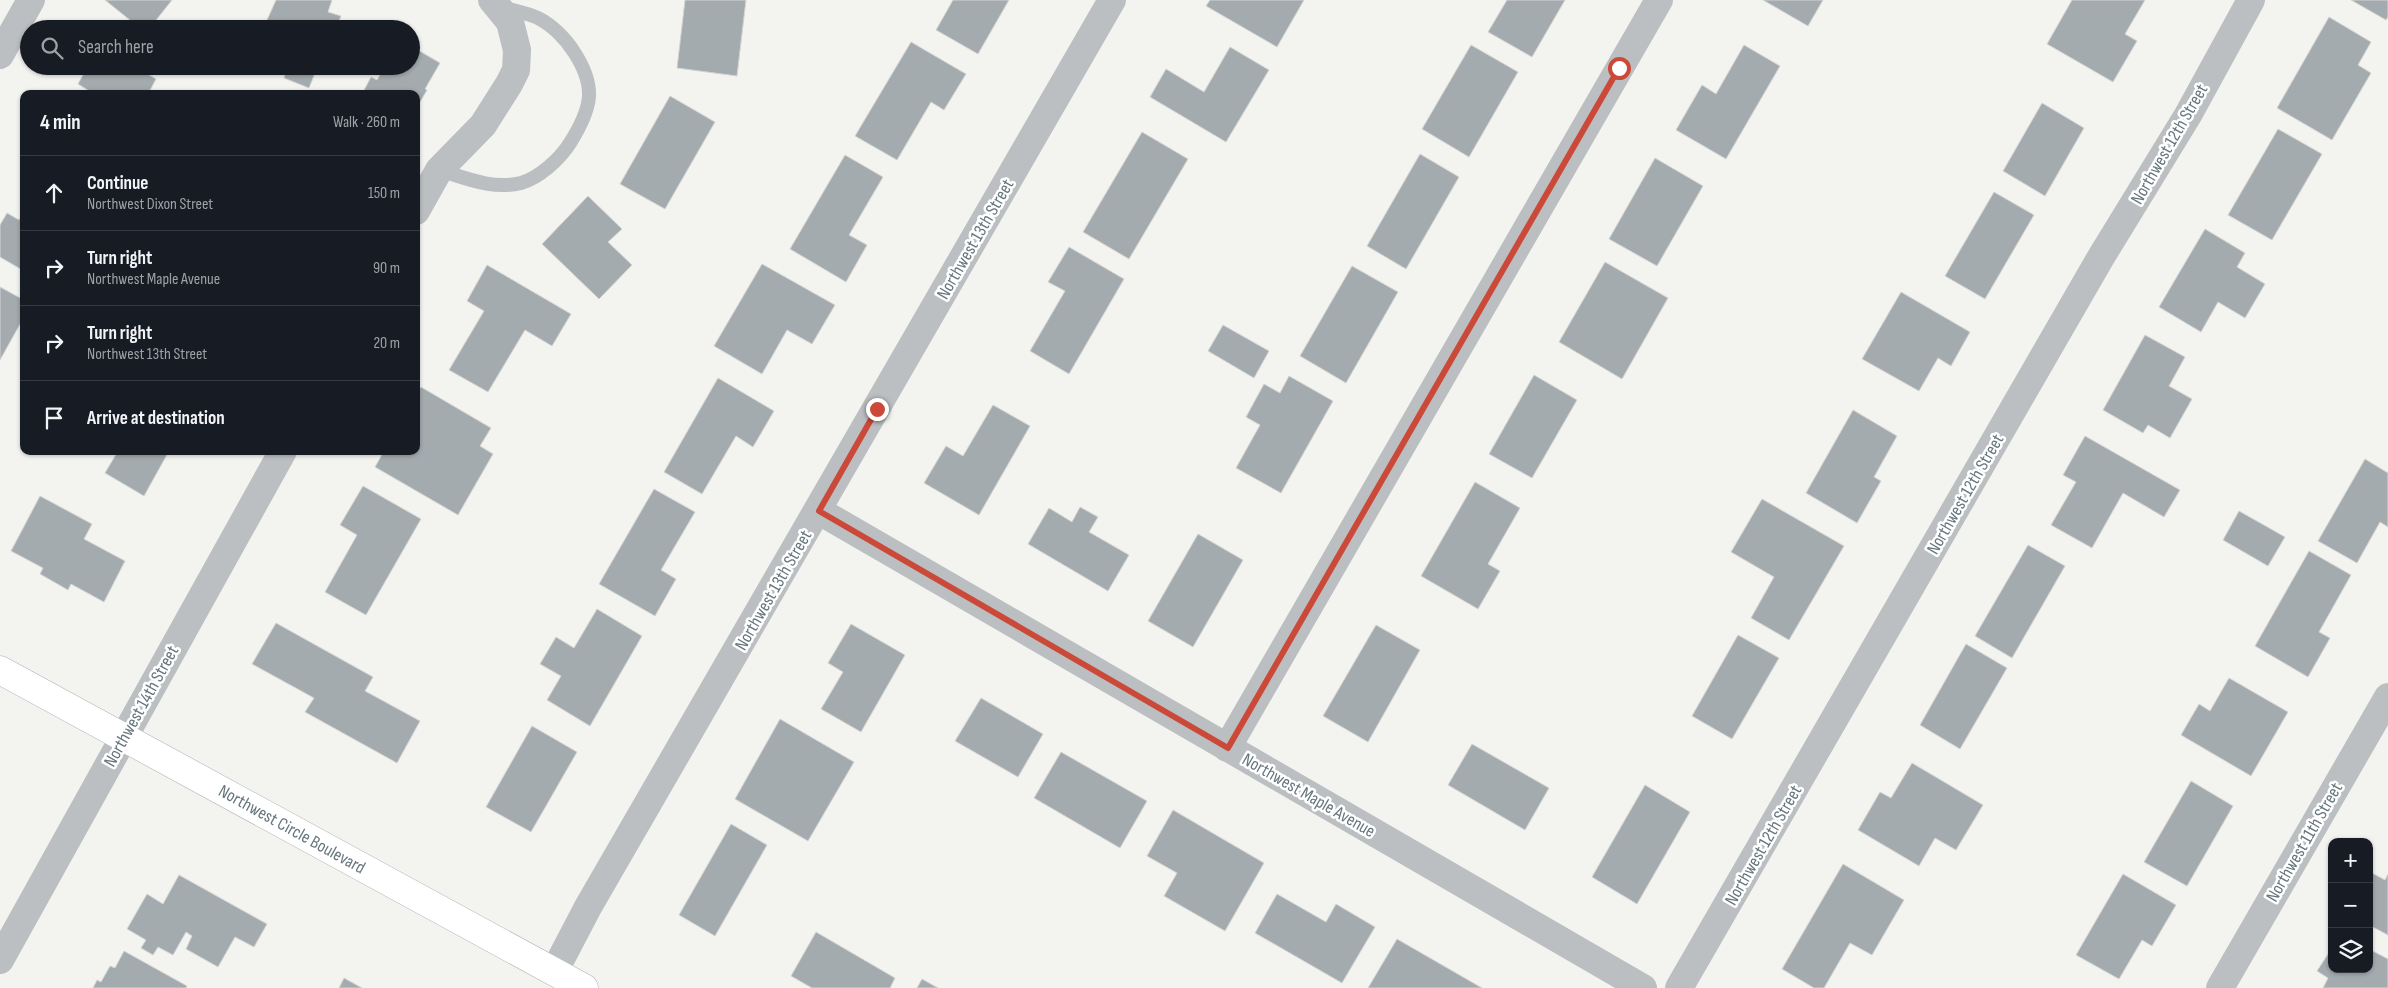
<!DOCTYPE html>
<meta charset="utf-8">
<style>
:root{--surface:#171b24;--page:#242831;--text:#f1f3f6;--muted:#9ea1a6;--line:#363941}
body{margin:0;font-family:"Sofia Sans Condensed",sans-serif;background:var(--page);color:var(--text)}
.controls{position:absolute;right:15px;bottom:15px;display:grid;overflow:hidden;border-radius:10px;box-shadow:0 1px 4px #0004}
.controls button{width:45px;height:45px;display:grid;place-items:center;padding:0;border:0;border-bottom:1px solid var(--line);background:var(--surface);color:var(--text);font:25px sans-serif}
.stop{position:absolute;width:15px;height:15px;margin:-11px;border:4px solid #cb4939;border-radius:50%;background:#fff}
.stop.end{background:#cb4939;border-color:#fff;box-shadow:0 1px 5px #0008}
.list{margin:0;padding:0;list-style:none}
h2{display:flex;justify-content:space-between;align-items:center;height:65px;margin:0;padding:0 20px;font-size:21px}
h2 small{font-size:16px;font-weight:400;color:var(--muted)}
.list li{display:grid;grid-template-columns:32px 1fr auto;gap:15px;align-items:center;box-sizing:border-box;height:75px;padding:0 20px;border-top:1px solid var(--line)}
.list b{display:block;font-size:19px;white-space:nowrap}
.list p{margin:0;font-size:16px;white-space:nowrap;color:var(--muted)}
.list em{font-size:16px;font-style:normal;color:var(--muted)}
.icon{flex:none;width:28px;height:28px;fill:none;stroke:currentColor;stroke-width:2;stroke-linecap:round;stroke-linejoin:round}
.map{position:relative;flex:none;width:2388px;height:988px;overflow:hidden}
.search{position:absolute;background:var(--surface);box-shadow:0 1px 4px #0004;left:20px;top:20px;width:400px;height:55px;display:flex;align-items:center;gap:12px;box-sizing:border-box;padding:0 18px;border-radius:28px;color:var(--muted);font-size:19px}
.panel{position:absolute;background:var(--surface);box-shadow:0 1px 4px #0004;left:20px;top:90px;width:400px;height:365px;border-radius:10px}
.map>svg:first-child{display:block}
.building{fill:#a3abae;stroke:#d5d4d3}
.lines{fill:none;stroke-linecap:round;stroke-linejoin:round}
.secondary-casing{stroke:#aeb3b6;stroke-width:29}
.lane{stroke:#bbbfc1;stroke-width:14}
.street{stroke:#bbbfc1;stroke-width:28}
.secondary{stroke:#fff;stroke-width:28}
.route{stroke:#cb4939;stroke-width:6}
.labels{text-anchor:middle;stroke-width:5;stroke-linejoin:round;paint-order:stroke}
.street-label{font-size:18px;fill:#66767d;stroke:#fff}
</style>
<div class="map">
<svg width="2388" height="988" viewBox="0 0 2388 988">
<rect width="100%" height="100%" fill="#f3f3f0"/>
<!-- building -->
<path class="building" d="M 105,0 L 172,0 L 149,29 L 141,29 Z
M 276,0 L 332,0 L 328,12 L 341,16 L 336,29 L 263,29 Z
M 685,0 L 746,0 L 737,76 L 677,68 Z
M 953,0 L 1009,0 L 978,54 L 936,30 Z
M 1210,0 L 1304,0 L 1277,47 L 1206,6 Z
M 1507,0 L 1565,0 L 1532,57 L 1488,32 Z
M 1763,0 L 1823,0 L 1808,26 Z
M 2072,0 L 2145,0 L 2125,34 L 2137,41 L 2113,82 L 2047,44 Z
M 2351,0 L 2388,0 L 2388,17 L 2386,20 Z
M 2329,17 L 2371,42 L 2358,65 L 2371,73 L 2332,140 L 2277,108 Z
M 911,42 L 966,74 L 944,110 L 931,102 L 897,160 L 855,136 Z
M 1471,45 L 1518,72 L 1469,157 L 1422,129 Z
M 1744,45 L 1780,66 L 1726,159 L 1676,130 L 1702,85 L 1716,94 Z
M 411,46 L 440,63 L 425,89 L 427,90 L 416,109 L 416,94 L 362,94 L 371,77 L 377,80 L 385,66 L 411,66 Z
M 1230,47 L 1269,70 L 1226,142 L 1150,97 L 1166,69 L 1204,92 Z
M 88,66 L 134,66 L 156,79 L 148,94 L 94,94 L 78,84 Z
M 288,66 L 322,66 L 319,75 L 315,73 L 309,88 L 284,78 Z
M 670,96 L 715,122 L 665,209 L 620,184 Z
M 2042,103 L 2084,128 L 2045,196 L 2003,171 Z
M 2278,129 L 2322,154 L 2272,240 L 2228,215 Z
M 1142,132 L 1188,159 L 1129,259 L 1083,232 Z
M 1420,154 L 1459,177 L 1406,269 L 1367,246 Z
M 845,155 L 883,177 L 849,235 L 867,245 L 846,282 L 790,249 Z
M 1655,158 L 1703,186 L 1657,266 L 1609,239 Z
M 1994,192 L 2034,215 L 1985,299 L 1945,276 Z
M 588,196 L 622,229 L 608,242 L 632,265 L 599,299 L 542,244 Z
M 24,211 L 24,271 L 0,257 L 0,225 L 7,213 L 19,220 Z
M 2205,229 L 2245,253 L 2237,267 L 2265,284 L 2245,318 L 2218,302 L 2201,332 L 2159,307 Z
M 1069,247 L 1124,279 L 1069,374 L 1030,351 L 1065,291 L 1048,282 Z
M 1605,262 L 1668,298 L 1622,379 L 1559,342 Z
M 762,264 L 835,305 L 812,344 L 787,330 L 762,374 L 714,346 Z
M 487,265 L 571,314 L 552,346 L 525,330 L 488,392 L 449,370 L 484,311 L 467,301 Z
M 1352,266 L 1398,292 L 1346,383 L 1300,356 Z
M 0,287 L 24,300 L 24,317 L 0,360 Z
M 1901,292 L 1970,332 L 1951,366 L 1938,358 L 1919,391 L 1862,359 Z
M 1223,325 L 1269,351 L 1254,378 L 1208,351 Z
M 2145,335 L 2185,357 L 2169,386 L 2192,399 L 2170,438 L 2148,425 L 2143,433 L 2103,410 Z
M 1534,375 L 1577,400 L 1532,478 L 1489,454 Z
M 1289,376 L 1333,401 L 1281,493 L 1236,468 L 1260,425 L 1246,417 L 1264,384 L 1280,393 Z
M 718,378 L 774,411 L 753,447 L 736,436 L 702,494 L 664,472 Z
M 421,387 L 491,428 L 480,446 L 493,454 L 458,515 L 375,467 L 384,451 L 416,451 L 416,395 Z
M 993,405 L 1030,426 L 979,515 L 924,483 L 946,446 L 963,456 Z
M 1853,410 L 1897,436 L 1874,477 L 1881,481 L 1857,523 L 1806,493 Z
M 2085,436 L 2180,490 L 2164,517 L 2123,493 L 2092,548 L 2051,525 L 2076,482 L 2063,475 Z
M 118,451 L 169,451 L 144,496 L 105,473 Z
M 2365,459 L 2388,473 L 2388,527 L 2380,522 L 2357,563 L 2318,541 Z
M 1475,482 L 1520,508 L 1488,564 L 1500,571 L 1478,609 L 1421,576 Z
M 363,486 L 421,519 L 366,615 L 325,592 L 357,535 L 340,525 Z
M 654,489 L 695,512 L 661,570 L 676,579 L 655,616 L 599,584 Z
M 40,496 L 92,524 L 84,539 L 125,561 L 104,602 L 71,584 L 68,590 L 40,574 L 43,568 L 11,551 Z
M 1762,499 L 1844,546 L 1789,640 L 1751,618 L 1774,577 L 1731,552 Z
M 1080,507 L 1098,517 L 1089,532 L 1129,555 L 1108,591 L 1028,544 L 1049,508 L 1072,522 Z
M 2239,511 L 2285,537 L 2268,566 L 2223,540 Z
M 1198,534 L 1243,560 L 1193,647 L 1148,621 Z
M 2028,545 L 2065,566 L 2012,658 L 1975,636 Z
M 2309,551 L 2351,575 L 2319,632 L 2330,638 L 2308,677 L 2255,646 Z
M 597,609 L 642,636 L 590,726 L 547,700 L 561,676 L 540,664 L 556,637 L 574,648 Z
M 276,623 L 373,677 L 365,691 L 420,721 L 397,763 L 305,712 L 314,698 L 252,664 Z
M 851,624 L 905,655 L 861,732 L 821,709 L 843,672 L 828,663 Z
M 1376,625 L 1420,650 L 1368,742 L 1323,716 Z
M 1738,635 L 1779,658 L 1732,739 L 1692,716 Z
M 1966,644 L 2007,668 L 1960,749 L 1920,725 Z
M 2229,678 L 2288,712 L 2251,776 L 2181,735 L 2199,704 L 2210,711 Z
M 981,698 L 1043,734 L 1018,777 L 955,741 Z
M 780,719 L 854,762 L 808,841 L 735,799 Z
M 532,726 L 577,752 L 531,832 L 486,807 Z
M 1472,744 L 1549,788 L 1525,830 L 1448,785 Z
M 1061,752 L 1147,801 L 1120,848 L 1034,798 Z
M 1912,763 L 1983,805 L 1956,850 L 1935,838 L 1919,866 L 1858,830 L 1880,792 L 1891,798 Z
M 2191,781 L 2233,806 L 2187,886 L 2144,862 Z
M 1645,785 L 1690,812 L 1637,904 L 1592,877 Z
M 1173,810 L 1264,863 L 1225,931 L 1164,896 L 1177,873 L 1147,856 Z
M 731,824 L 767,845 L 715,936 L 679,915 Z
M 1843,864 L 1904,900 L 1872,955 L 1850,943 L 1824,988 L 1814,988 L 1782,969 Z
M 2372,873 L 2385,880 L 2388,874 L 2388,935 L 2369,925 L 2369,880 Z
M 2123,874 L 2176,905 L 2152,946 L 2142,940 L 2119,979 L 2076,955 Z
M 179,875 L 267,924 L 254,947 L 235,937 L 218,967 L 186,949 L 192,936 L 186,932 L 173,955 L 158,947 L 153,955 L 141,948 L 146,940 L 127,929 L 147,894 L 163,904 Z
M 1277,894 L 1326,922 L 1336,904 L 1375,927 L 1342,983 L 1255,933 Z
M 816,932 L 895,978 L 890,988 L 812,988 L 791,976 Z
M 1397,939 L 1482,988 L 1368,988 Z
M 2332,948 L 2332,969 L 2369,969 L 2369,949 L 2388,959 L 2388,988 L 2323,988 L 2328,978 L 2317,971 Z
M 124,951 L 187,986 L 186,988 L 93,988 L 97,980 L 101,982 L 110,966 L 115,968 Z
M 344,978 L 362,988 L 339,988 Z
M 922,979 L 938,988 L 917,988 Z"/>
<g class="lines">
<!-- secondary casing -->
<g class="secondary-casing">
<path id="secondary" d="M 0,670 L 584,988"/>
</g>
<!-- lane -->
<path class="lane" d="M 439,170 C 466,178 492,190 521,183 C 539,178 560,159 570,143 C 592,108 597,87 574,52 C 566,39 552,25 538,18 C 527,13 514,11 502,7"/>
<!-- street -->
<path class="street" d="M 0,55 L 31,0
M 416,211 L 439,170 L 483,125 L 509,84 L 516,70 L 517,50 L 510,22 L 492,0
M 819,511 L 1643,988
M 1227,748 L 1659,0
M 0,960 L 283,451
M 554,972 L 588,907 L 1112,0
M 1679,988 L 2101,257 L 2188,115 L 2251,0
M 2220,988 L 2388,697"/>
<!-- secondary -->
<use href="#secondary" class="secondary"/>
</g>
<g class="lines">
<!-- route -->
<path class="route" d="M 877,409 L 819,511 L 1228,748 L 1619,68"/>
</g>
<g class="labels">
<!-- street labels -->
<g class="street-label">
<text transform="translate(2169 144) rotate(-60)" y="6">Northwest 12th Street</text>
<text transform="translate(975 239) rotate(-60)" y="6">Northwest 13th Street</text>
<text transform="translate(1965 494) rotate(-60)" y="6">Northwest 12th Street</text>
<text transform="translate(773 590) rotate(-60)" y="6">Northwest 13th Street</text>
<text transform="translate(141 706) rotate(-61)" y="6">Northwest 14th Street</text>
<text transform="translate(1309 795) rotate(30)" y="6">Northwest Maple Avenue</text>
<text transform="translate(292 829) rotate(29)" y="6">Northwest Circle Boulevard</text>
<text transform="translate(2304 842) rotate(-60)" y="6">Northwest 11th Street</text>
<text transform="translate(1763 845) rotate(-60)" y="6">Northwest 12th Street</text>
</g>
</g>
</svg>
<div class="controls">
<button>+</button>
<button>−</button>
<button><svg class="icon" aria-label="layers" viewBox="0 0 24 24"><path d="M12 4l9 5-9 5-9-5zM3 14l9 5 9-5"/></svg></button>
</div>
<div class="stop" style="left:1619px;top:68px"></div>
<div class="stop end" style="left:877px;top:409px"></div>
<div class="search"><svg class="icon" aria-label="search" viewBox="0 0 24 24"><circle cx="10" cy="10" r="6"/><path d="M15 15l6 6"/></svg>Search here</div>
<section class="panel">
<h2>4 min<small>Walk · 260 m</small></h2>
<ul class="list">
<li><svg class="icon" aria-label="ahead" viewBox="0 0 24 24"><path d="M12 20V5M6 11l6-6 6 6"/></svg><div><b>Continue</b><p>Northwest Dixon Street</p></div><em>150 m</em></li>
<li><svg class="icon" aria-label="right" viewBox="0 0 24 24"><path d="M7 20v-9h11M14 6l5 5-5 5"/></svg><div><b>Turn right</b><p>Northwest Maple Avenue</p></div><em>90 m</em></li>
<li><svg class="icon" aria-label="right" viewBox="0 0 24 24"><path d="M7 20v-9h11M14 6l5 5-5 5"/></svg><div><b>Turn right</b><p>Northwest 13th Street</p></div><em>20 m</em></li>
<li><svg class="icon" aria-label="arrive" viewBox="0 0 24 24"><path d="M6 21V4h12l-3 4 3 4H6"/></svg><div><b>Arrive at destination</b></div></li>
</ul>
</section>
</div>
